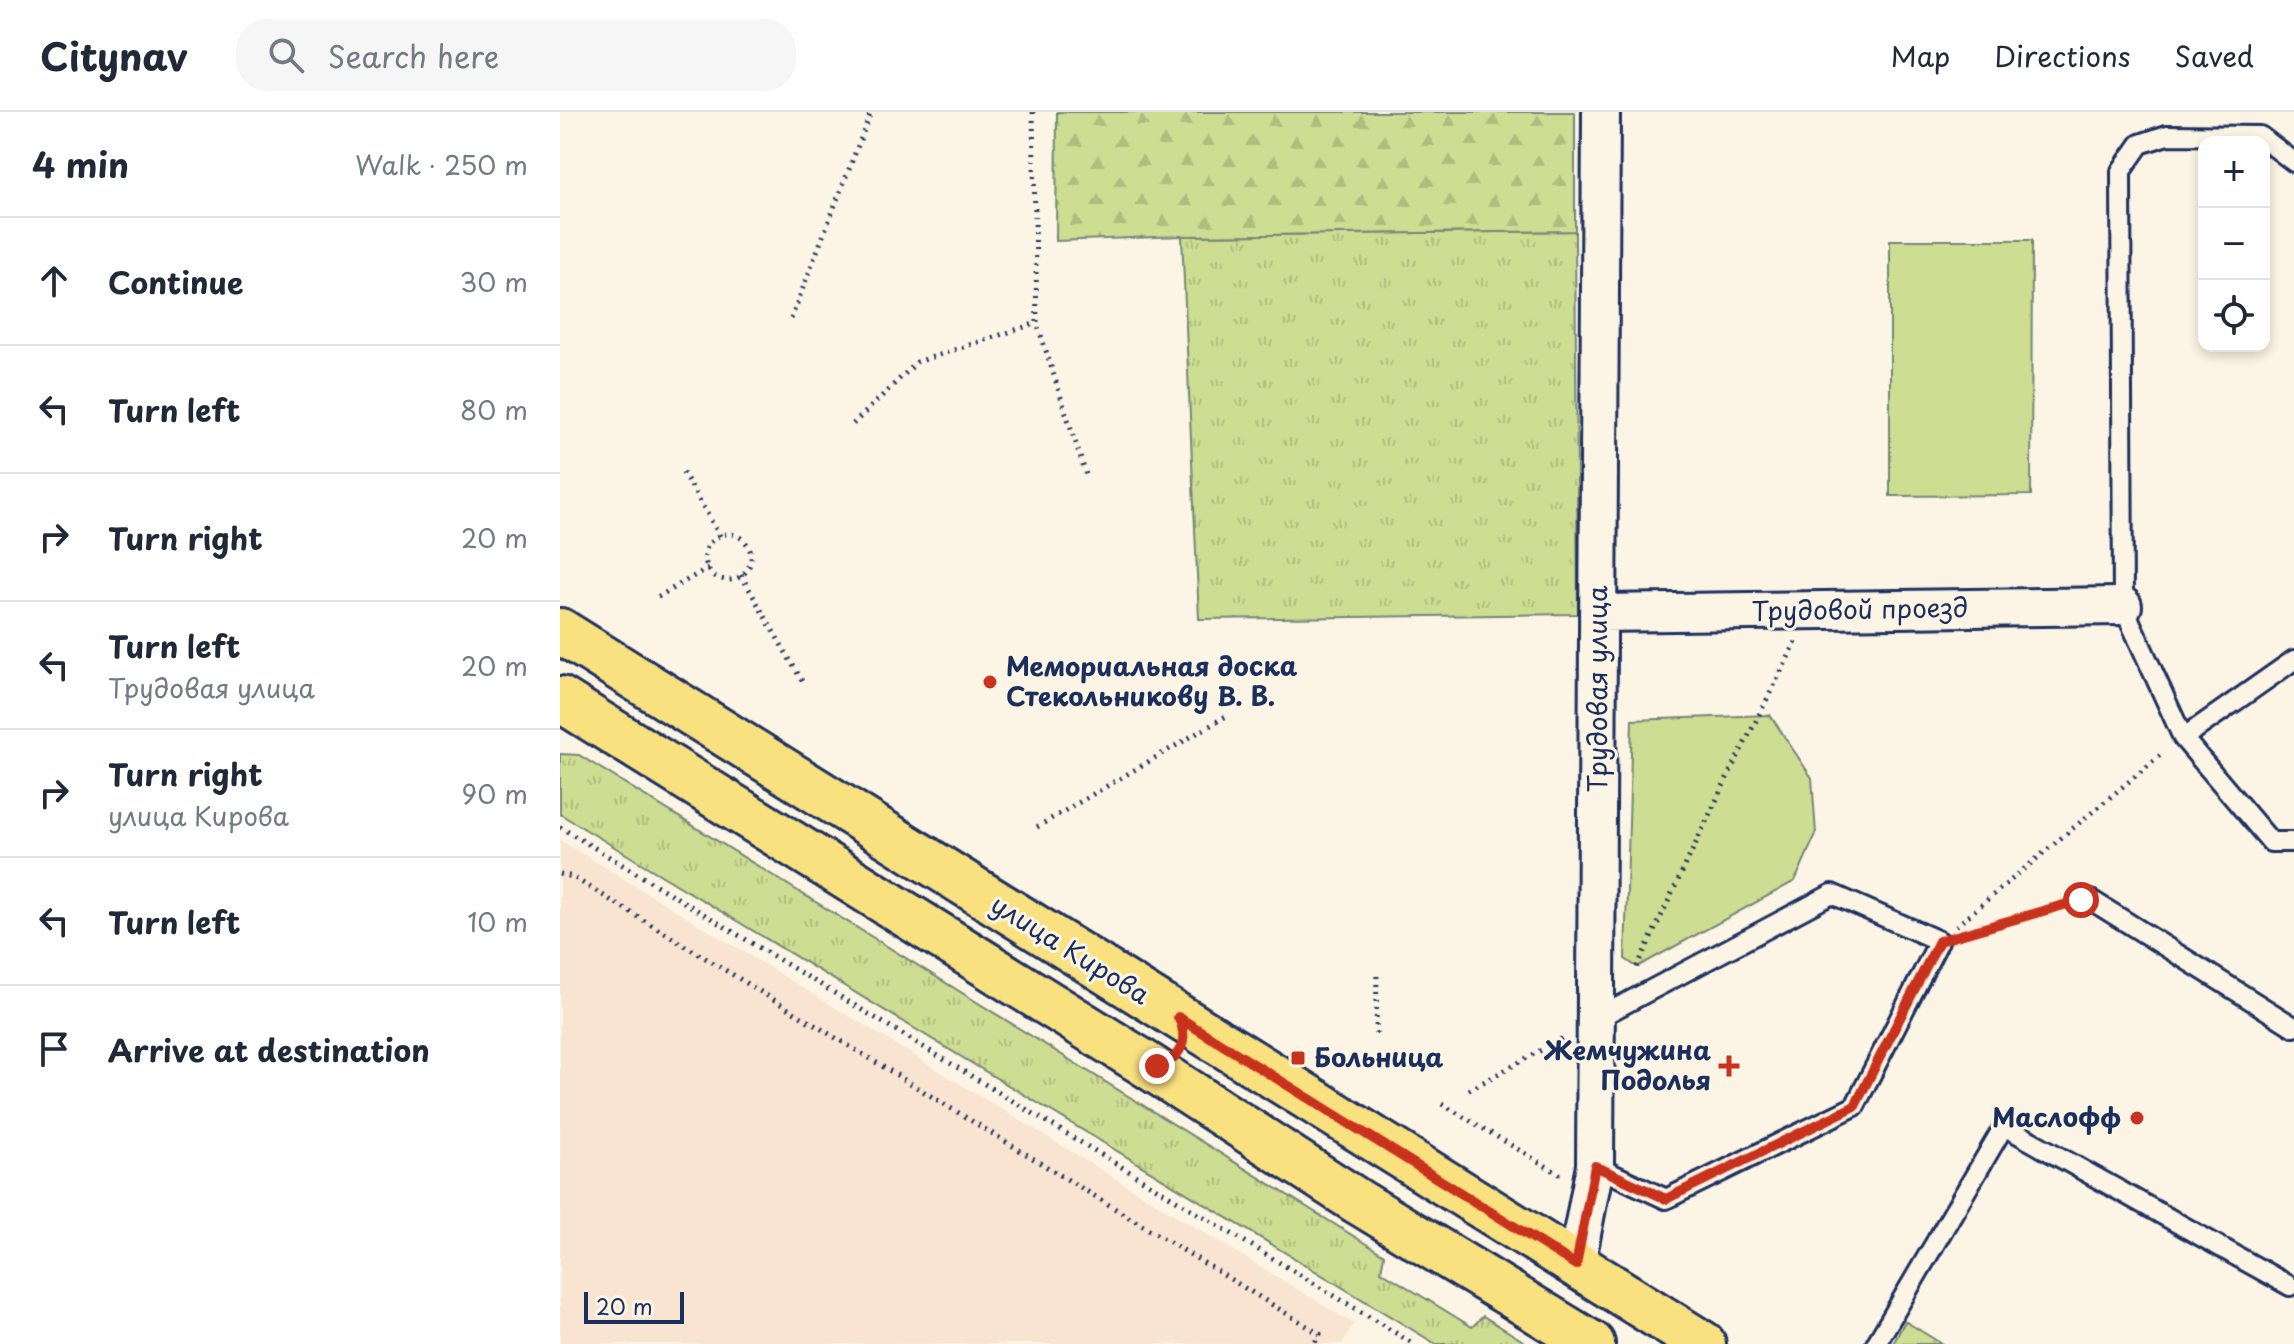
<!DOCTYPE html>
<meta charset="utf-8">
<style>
:root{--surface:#fff;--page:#f6f6f7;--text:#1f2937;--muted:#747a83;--line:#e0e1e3}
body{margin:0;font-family:"Playpen Sans",sans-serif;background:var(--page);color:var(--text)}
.controls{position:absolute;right:24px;top:24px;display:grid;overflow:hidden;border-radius:16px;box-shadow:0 4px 12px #0003}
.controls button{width:72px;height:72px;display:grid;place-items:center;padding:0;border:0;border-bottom:2px solid var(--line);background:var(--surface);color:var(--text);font:40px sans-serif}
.scale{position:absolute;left:24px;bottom:20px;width:100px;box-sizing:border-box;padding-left:8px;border:4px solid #1b2f5e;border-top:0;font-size:22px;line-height:28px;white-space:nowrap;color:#1b2f5e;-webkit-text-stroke:6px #fcf5e5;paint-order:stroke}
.stop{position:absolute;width:24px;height:24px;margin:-18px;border:6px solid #c8321e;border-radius:50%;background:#fff}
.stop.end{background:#c8321e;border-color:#fff;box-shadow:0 2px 8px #0008}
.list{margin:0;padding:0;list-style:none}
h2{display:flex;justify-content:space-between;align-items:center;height:104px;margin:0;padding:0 32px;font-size:34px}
h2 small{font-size:26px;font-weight:400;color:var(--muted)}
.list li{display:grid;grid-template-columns:52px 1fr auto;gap:24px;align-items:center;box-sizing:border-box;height:128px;padding:0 32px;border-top:2px solid var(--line)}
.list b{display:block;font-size:30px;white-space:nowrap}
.list p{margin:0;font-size:26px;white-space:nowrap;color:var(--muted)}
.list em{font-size:26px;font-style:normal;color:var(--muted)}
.icon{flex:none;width:44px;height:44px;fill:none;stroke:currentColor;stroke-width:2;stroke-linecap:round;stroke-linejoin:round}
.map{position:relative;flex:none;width:1734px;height:1232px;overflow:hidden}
header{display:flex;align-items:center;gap:48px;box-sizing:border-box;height:112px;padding:0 40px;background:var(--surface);border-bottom:2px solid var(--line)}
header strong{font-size:38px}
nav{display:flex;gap:44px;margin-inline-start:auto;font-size:28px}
.search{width:560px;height:72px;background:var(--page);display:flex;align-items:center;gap:20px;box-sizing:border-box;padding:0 28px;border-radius:32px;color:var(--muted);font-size:30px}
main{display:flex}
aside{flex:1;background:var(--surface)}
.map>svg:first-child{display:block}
.built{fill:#f8e4d0}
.grass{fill:url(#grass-tufts);stroke:#748678;stroke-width:2}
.forest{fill:url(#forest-firs);stroke:#748678;stroke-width:2}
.park{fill:#cddd91;stroke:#748678;stroke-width:2}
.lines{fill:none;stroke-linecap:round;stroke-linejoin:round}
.service-casing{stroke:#1b2f5e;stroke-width:24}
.minor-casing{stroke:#1b2f5e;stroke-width:42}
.primary-casing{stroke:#1b2f5e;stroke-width:50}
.path{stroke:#1b2f5e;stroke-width:5;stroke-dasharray:2 6;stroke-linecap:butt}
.service{stroke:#fcf5e5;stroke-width:18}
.minor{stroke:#fcf5e5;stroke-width:36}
.primary{stroke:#fae180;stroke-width:44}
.route{stroke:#c8321e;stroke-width:10}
.poi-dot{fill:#c8321e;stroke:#fcf5e5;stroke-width:3}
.labels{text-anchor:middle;stroke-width:6;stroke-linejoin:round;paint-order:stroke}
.street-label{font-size:26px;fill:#1b2f5e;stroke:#fcf5e5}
.poi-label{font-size:26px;font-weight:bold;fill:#1b2f5e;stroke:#fcf5e5;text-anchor:start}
</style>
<header>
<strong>Citynav</strong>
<div class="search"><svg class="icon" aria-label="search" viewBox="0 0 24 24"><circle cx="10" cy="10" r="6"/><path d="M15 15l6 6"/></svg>Search here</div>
<nav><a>Map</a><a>Directions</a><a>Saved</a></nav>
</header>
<main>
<aside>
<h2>4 min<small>Walk · 250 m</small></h2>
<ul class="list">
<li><svg class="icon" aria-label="ahead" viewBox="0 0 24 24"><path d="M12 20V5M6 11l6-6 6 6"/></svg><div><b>Continue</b></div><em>30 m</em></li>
<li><svg class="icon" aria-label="left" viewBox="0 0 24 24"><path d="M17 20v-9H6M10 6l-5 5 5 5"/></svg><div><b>Turn left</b></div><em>80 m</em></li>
<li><svg class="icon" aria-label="right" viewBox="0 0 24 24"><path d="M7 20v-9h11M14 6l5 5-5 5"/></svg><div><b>Turn right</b></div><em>20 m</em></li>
<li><svg class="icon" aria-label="left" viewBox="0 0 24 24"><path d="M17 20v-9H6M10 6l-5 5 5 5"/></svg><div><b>Turn left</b><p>Трудовая улица</p></div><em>20 m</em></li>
<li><svg class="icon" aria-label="right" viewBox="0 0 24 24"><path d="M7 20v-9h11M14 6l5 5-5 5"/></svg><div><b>Turn right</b><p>улица Кирова</p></div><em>90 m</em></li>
<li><svg class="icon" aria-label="left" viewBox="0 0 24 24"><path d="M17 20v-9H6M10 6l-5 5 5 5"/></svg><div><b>Turn left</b></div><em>10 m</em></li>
<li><svg class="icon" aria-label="arrive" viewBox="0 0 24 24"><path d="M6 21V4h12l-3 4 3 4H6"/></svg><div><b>Arrive at destination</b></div></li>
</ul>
</aside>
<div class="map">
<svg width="1734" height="1232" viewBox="0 0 1734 1232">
<defs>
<pattern id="grass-tufts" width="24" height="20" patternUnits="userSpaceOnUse" patternTransform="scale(2)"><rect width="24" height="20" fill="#cddd91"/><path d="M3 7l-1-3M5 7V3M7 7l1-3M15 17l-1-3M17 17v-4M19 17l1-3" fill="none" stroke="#afbe7f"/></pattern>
<pattern id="forest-firs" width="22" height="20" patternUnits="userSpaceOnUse" patternTransform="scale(2)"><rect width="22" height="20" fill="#cddd91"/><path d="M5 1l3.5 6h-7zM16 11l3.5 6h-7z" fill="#afbe7f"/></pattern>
</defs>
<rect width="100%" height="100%" fill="#fcf5e5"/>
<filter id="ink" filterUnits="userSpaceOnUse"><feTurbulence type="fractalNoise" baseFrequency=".0125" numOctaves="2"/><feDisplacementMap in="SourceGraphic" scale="16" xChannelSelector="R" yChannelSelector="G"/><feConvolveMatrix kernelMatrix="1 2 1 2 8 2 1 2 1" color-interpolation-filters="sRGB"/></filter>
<g filter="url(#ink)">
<!-- built -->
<path class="built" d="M 0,728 L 794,1212 L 782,1232 L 0,1232 Z"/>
<!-- grass -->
<path class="grass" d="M 1015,119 L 1018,502 L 639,507 L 622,124 Z
M 0,642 L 19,643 L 824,1143 L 821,1159 L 912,1215 L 923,1204 L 968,1232 L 876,1232 L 0,702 Z
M 1345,1209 L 1382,1232 L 1333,1232 Z"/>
<!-- forest -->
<path class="forest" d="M 497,0 L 1015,0 L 1015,119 L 622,124 L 496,129 Z"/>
<!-- park -->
<path class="park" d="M 1330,128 L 1472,128 L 1471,383 L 1330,384 Z
M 1210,603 L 1252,666 L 1256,722 L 1235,769 L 1077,855 L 1065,847 L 1072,608 Z"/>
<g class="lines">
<!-- service casing -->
<g class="service-casing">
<path id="service" d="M 1734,50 L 1700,24 L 1607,23 L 1580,32 L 1561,59 L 1563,494 L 1623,626 L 1711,730 L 1734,730
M 1623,626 L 1734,548
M 1531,788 L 1734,915
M 1035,1054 L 1106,1087 L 1295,994 L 1379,829 L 1272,782 L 1036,907
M 1316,1232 L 1444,1014 L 1730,1174"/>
</g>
<!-- minor casing -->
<g class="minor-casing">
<path id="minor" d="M 1038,501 L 1563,494
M 1016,1153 L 1035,1054 L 1041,0"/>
</g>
<!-- primary casing -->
<g class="primary-casing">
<path id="primary" d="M 0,519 L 1143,1232
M 0,587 L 584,951 L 797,1089 L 1032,1232"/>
</g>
<!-- path -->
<path class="path" d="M 473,0 L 477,211 L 527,366
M 231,207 L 311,0
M 293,312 L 357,250 L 477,211
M 123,360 L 160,424
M145 445a23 23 0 1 1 46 0a23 23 0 1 1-46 0Z
M 181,463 L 245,574
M 98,485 L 148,456
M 0,715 L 854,1232
M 477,715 L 668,603
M 0,762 L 13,765 L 760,1222 L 754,1232
M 1396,814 L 1603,641
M 1402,822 L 1508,792
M 1077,855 L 1164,672 L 1236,530
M 816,922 L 817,859
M 909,978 L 1003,926
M 882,992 L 1001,1063"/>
<!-- service -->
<use href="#service" class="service"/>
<!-- minor -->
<use href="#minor" class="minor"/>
<!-- primary -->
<use href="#primary" class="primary"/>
</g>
</g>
<g class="lines" filter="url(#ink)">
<!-- route -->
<path class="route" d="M 597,954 C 621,947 630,928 618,905 L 1016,1153 L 1035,1054 L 1106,1087 L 1295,994 L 1379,829 L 1521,788"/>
</g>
<!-- markers -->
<g class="poi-dot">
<circle cx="430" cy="570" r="8"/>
<rect x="730" y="938" width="16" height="16" rx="4"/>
<path d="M1165 942h8v8h8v8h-8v8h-8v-8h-8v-8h8z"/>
<circle cx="1577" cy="1006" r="8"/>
</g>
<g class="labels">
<!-- street labels -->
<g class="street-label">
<text transform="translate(1300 498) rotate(-1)" y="9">Трудовой проезд</text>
<text transform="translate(1038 577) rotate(-90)" y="9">Трудовая улица</text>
<text transform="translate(510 838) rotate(32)" y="9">улица Кирова</text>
</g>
<!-- poi labels -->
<g class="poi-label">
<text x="446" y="564">Мемориальная доска<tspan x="446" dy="30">Стекольникову В. В.</tspan></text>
<text x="1151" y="948" text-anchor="end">Жемчужина<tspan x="1151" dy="30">Подолья</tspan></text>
<text x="754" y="955">Больница</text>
<text x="1561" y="1015" text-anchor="end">Маслофф</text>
</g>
</g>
</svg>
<div class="controls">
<button>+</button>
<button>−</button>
<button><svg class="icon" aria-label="locate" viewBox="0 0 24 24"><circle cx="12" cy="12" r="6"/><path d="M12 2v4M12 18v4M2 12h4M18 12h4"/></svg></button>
</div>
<div class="scale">20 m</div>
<div class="stop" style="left:1521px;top:788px"></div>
<div class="stop end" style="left:597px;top:954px"></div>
</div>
</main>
